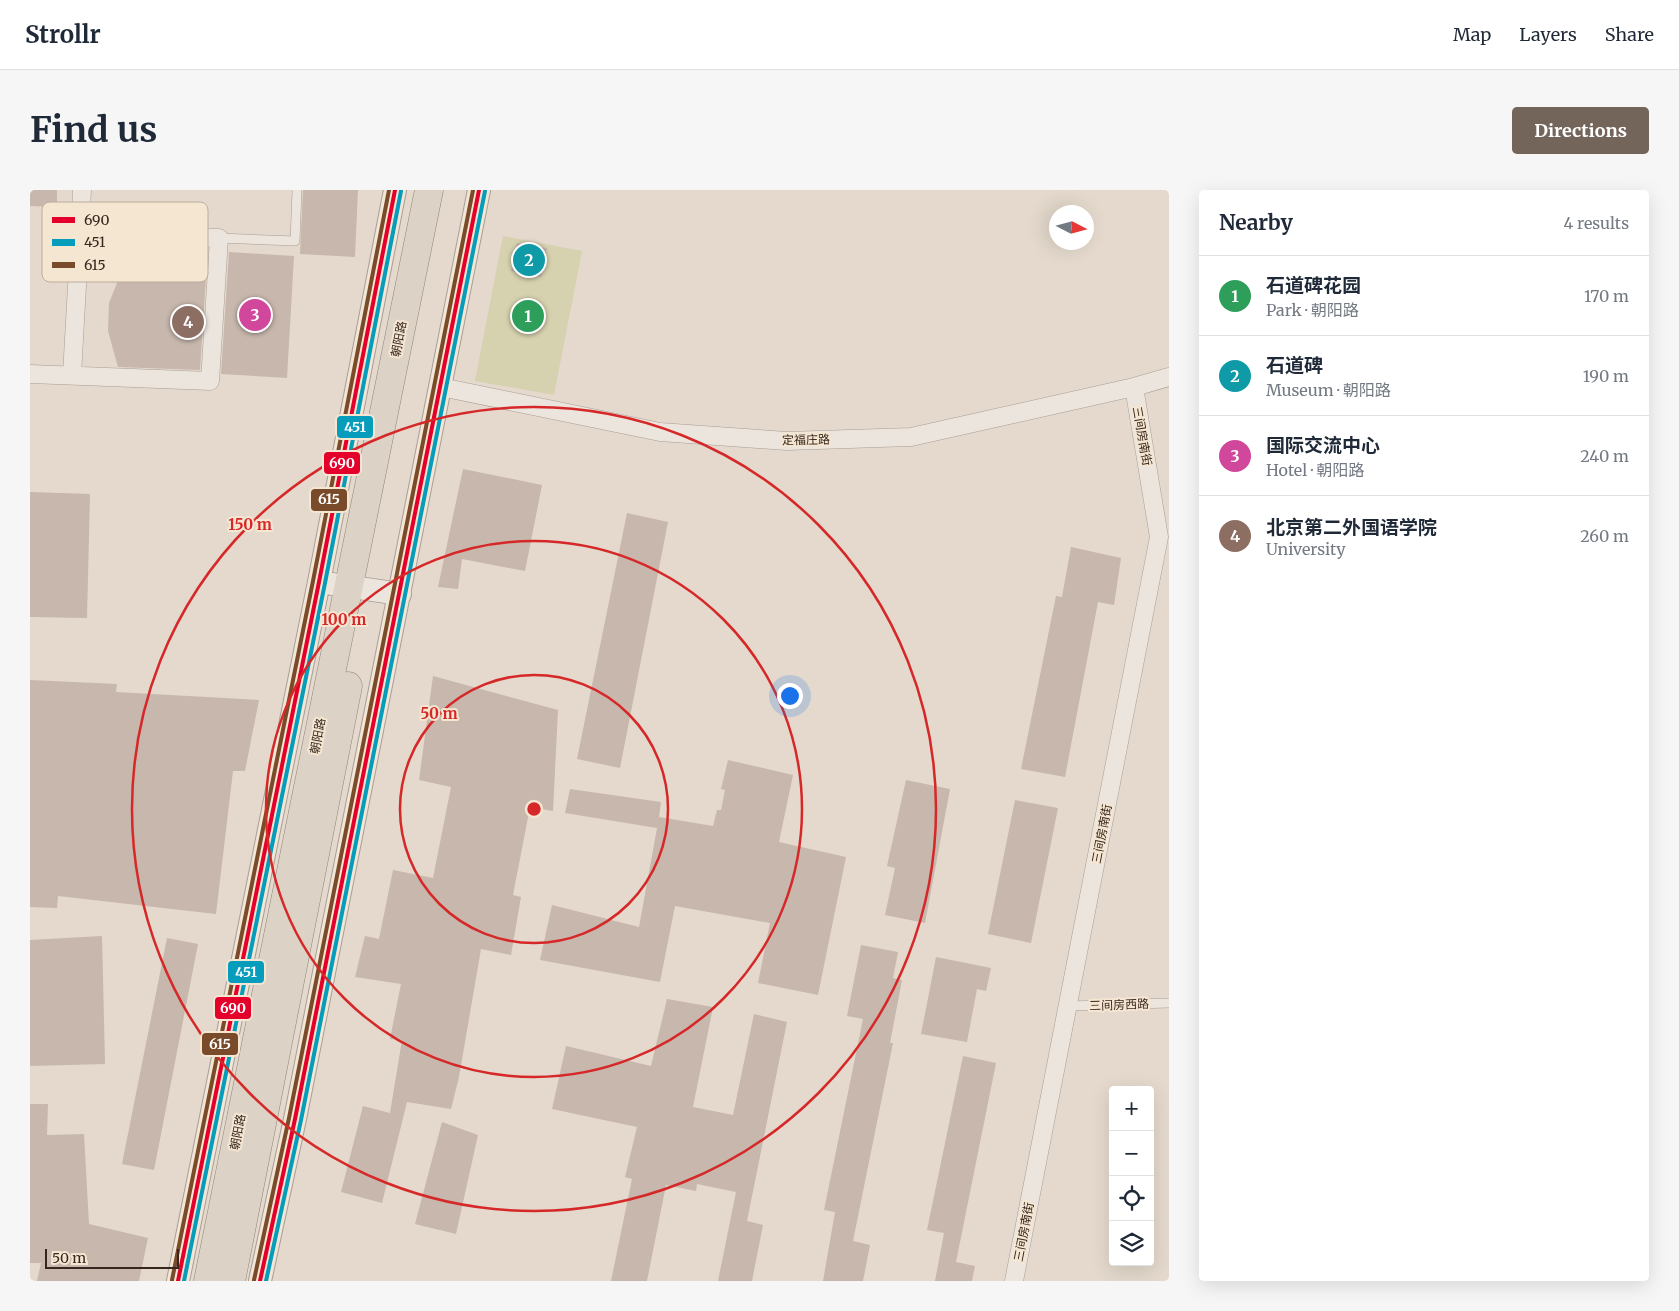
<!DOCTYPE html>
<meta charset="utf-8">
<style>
:root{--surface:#fff;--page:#f6f6f7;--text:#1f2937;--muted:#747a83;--line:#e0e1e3;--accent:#74655b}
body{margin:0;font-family:Merriweather,"Noto Sans SC",serif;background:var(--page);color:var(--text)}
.controls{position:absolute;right:15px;bottom:15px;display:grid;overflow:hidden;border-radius:5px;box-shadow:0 5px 20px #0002}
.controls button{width:45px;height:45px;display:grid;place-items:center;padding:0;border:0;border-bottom:1px solid var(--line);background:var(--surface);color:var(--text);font:25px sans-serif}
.compass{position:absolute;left:1019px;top:15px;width:45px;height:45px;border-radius:50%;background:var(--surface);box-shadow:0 5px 20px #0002;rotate:96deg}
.scale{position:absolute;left:15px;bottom:12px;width:134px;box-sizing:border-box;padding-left:5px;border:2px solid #37261e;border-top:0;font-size:14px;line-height:18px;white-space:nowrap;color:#37261e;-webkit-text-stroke:4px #f5e6d2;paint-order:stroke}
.you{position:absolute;left:759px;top:505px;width:18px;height:18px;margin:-12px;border:4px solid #fff;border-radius:50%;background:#1a73e8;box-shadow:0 0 0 8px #1a73e833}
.badge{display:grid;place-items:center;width:32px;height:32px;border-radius:50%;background:var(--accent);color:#fff;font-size:16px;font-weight:700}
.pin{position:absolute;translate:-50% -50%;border:2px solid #fff;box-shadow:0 1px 5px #0006}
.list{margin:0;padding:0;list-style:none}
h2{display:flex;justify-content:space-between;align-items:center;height:65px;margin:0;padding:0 20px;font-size:21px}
h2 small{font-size:16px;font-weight:400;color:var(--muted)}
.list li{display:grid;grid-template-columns:32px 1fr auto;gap:15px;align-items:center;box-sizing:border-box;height:80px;padding:0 20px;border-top:1px solid var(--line)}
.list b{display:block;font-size:19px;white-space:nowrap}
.list p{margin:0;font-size:16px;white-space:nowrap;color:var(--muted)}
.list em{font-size:16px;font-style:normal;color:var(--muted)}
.icon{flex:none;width:28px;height:28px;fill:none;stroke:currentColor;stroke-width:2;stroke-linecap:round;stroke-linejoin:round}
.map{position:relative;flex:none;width:1139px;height:1091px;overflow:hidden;border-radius:5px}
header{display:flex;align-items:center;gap:30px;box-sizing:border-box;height:70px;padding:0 25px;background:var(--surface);border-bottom:1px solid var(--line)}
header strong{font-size:24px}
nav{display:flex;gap:28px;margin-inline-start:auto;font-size:18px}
.intro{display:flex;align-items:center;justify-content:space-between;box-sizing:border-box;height:120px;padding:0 30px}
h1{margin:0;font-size:35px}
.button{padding:12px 22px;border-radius:5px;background:var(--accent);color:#fff;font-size:18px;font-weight:700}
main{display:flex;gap:30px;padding:0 30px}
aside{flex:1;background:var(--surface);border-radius:5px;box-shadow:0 5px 20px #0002}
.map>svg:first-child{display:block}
.green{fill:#d6d1ae}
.building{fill:#c7b7ad}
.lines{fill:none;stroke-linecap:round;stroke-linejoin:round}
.service-casing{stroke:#a99e95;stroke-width:10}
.minor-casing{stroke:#a99e95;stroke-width:19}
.tertiary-casing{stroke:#a99e95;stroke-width:24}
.trunk-casing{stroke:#8e847c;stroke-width:29}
.service{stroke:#ece5dd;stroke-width:9}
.minor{stroke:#ece5dd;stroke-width:18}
.tertiary{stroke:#ece5dd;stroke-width:22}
.trunk{stroke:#dcd2c6;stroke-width:28}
.bus-1-casing{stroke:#f5e6d2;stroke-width:8}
.bus-2-casing{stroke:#f5e6d2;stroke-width:8}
.bus-3-casing{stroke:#f5e6d2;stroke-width:8}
.bus-1{stroke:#e4002b;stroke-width:4}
.bus-2{stroke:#069cbc;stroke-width:4}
.bus-3{stroke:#7a4b2a;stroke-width:4}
.ring{fill:none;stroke:#d62828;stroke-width:2.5}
.labels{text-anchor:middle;stroke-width:4;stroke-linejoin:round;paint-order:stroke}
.street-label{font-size:12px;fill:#37261e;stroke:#f5e6d2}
.key{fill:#f5e6d2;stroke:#bcac9c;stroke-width:1}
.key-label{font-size:14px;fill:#37261e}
.centre{fill:#d62828;stroke:#f5e6d2;stroke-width:2.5}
.ring-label{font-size:15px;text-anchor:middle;font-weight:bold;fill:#d62828;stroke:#f5e6d2;stroke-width:4;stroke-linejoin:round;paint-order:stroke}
.line-badge{stroke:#f5e6d2;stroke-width:2}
.badge-label{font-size:14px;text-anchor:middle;font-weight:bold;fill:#fff}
</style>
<header>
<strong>Strollr</strong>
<nav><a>Map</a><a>Layers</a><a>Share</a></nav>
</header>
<div class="intro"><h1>Find us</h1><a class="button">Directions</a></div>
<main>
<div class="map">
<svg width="1139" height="1091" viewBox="0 0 1139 1091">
<rect width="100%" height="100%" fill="#e4d9cc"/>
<!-- green -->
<path class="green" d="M 473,46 L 552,61 L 524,205 L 445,191 Z"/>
<!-- building -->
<path class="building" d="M 0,0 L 27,0 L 27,17 L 0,16 Z
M 273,0 L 328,0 L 325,67 L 270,64 Z
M 487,53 L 517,58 L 511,87 L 481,81 Z
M 199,62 L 264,66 L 257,188 L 191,184 Z
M 98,66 L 177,71 L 170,180 L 88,177 L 78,141 L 79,113 Z
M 433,279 L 512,295 L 495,381 L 432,369 L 428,399 L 408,397 Z
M 0,302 L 60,304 L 57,428 L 0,427 Z
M 597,323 L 638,332 L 590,578 L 547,569 Z
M 1041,357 L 1091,368 L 1084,415 L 1068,412 L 1035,587 L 991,579 L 1026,406 L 1032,407 Z
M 403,486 L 528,520 L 523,621 L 500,617 L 483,705 L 491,707 L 481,765 L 451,759 L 429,887 L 421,919 L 377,912 L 352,1013 L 311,1002 L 333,916 L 360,923 L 372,850 L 360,849 L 371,794 L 325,787 L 335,746 L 349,749 L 363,680 L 403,688 L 421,597 L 389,590 Z
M 0,490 L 87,494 L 86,502 L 229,510 L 215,581 L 203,581 L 186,724 L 28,706 L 27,718 L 0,717 Z
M 698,570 L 763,585 L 749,652 L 816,667 L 788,805 L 728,793 L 740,733 L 645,716 L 630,792 L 510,770 L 522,715 L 609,737 L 627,638 L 535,623 L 540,599 L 631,612 L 629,627 L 683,636 L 687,620 L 691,620 L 695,600 L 691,599 Z
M 876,590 L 920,599 L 895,733 L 855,725 L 865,678 L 857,676 Z
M 985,610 L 1028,618 L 1001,753 L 958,744 Z
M 72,746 L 75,874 L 0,876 L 0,750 Z
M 137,748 L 168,754 L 124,980 L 92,974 Z
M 831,755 L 868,762 L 863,788 L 872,790 L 860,853 L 863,853 L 823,1051 L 840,1055 L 833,1091 L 793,1091 L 805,1022 L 794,1020 L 833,829 L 817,826 Z
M 906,767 L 961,778 L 956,801 L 947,799 L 937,852 L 891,844 Z
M 637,809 L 683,817 L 663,917 L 703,925 L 724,824 L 757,832 L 717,1031 L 733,1035 L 722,1091 L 688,1091 L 706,1002 L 667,994 L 666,1001 L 636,995 L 617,1091 L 581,1091 L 602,989 L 595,987 L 607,937 L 522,919 L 536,856 L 621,876 Z
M 933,866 L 966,873 L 926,1072 L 945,1076 L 942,1091 L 905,1091 L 914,1043 L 897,1040 Z
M 0,914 L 18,914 L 17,945 L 54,944 L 59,1034 L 118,1048 L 109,1091 L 7,1091 L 11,1073 L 0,1073 Z
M 412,932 L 448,945 L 426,1044 L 385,1034 Z"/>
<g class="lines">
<!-- service casing -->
<g class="service-casing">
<path id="service" d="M 189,48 L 265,51 L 267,0
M 1039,816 L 1139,813"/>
</g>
<!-- minor casing -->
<g class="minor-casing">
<path id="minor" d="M 50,42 L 52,0
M 0,184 L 180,191 L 189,48 L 50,42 L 42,185
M 411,197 L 630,242 L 757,251 L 881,247 L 1104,197 L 1139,187
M 984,1091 L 1129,347 L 1104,197"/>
</g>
<!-- tertiary casing -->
<g class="tertiary-casing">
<path id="tertiary" d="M 302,394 L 370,404
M 148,1091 L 289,392 L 365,0
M 230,1091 L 265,929 L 449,0"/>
</g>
<!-- trunk casing -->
<g class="trunk-casing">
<path id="trunk" d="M 178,1091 L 399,0
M 201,1091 L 318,496"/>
</g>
<!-- service -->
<use href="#service" class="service"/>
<!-- minor -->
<use href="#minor" class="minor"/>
<!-- tertiary -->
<use href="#tertiary" class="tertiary"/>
<!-- trunk -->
<use href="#trunk" class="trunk"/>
<!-- bus-1 casing -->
<g class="bus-1-casing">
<path id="bus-1" d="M 148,1091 L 289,392 L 365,0
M 230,1091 L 265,929 L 449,0"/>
</g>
<!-- bus-2 casing -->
<g class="bus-2-casing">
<path id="bus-2" d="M 154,1091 L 295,393 L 371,1
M 236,1091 L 271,930 L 455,1"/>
</g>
<!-- bus-3 casing -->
<g class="bus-3-casing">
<path id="bus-3" d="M 142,1090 L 283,391 L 359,0
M 224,1090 L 259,928 L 443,0"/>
</g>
<!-- bus-1 -->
<use href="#bus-1" class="bus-1"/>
<!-- bus-2 -->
<use href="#bus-2" class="bus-2"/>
<!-- bus-3 -->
<use href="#bus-3" class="bus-3"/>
</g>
<!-- distance rings -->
<g class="ring">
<circle cx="504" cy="619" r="134"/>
<circle cx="504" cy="619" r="268"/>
<circle cx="504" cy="619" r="402"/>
</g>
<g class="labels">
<!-- street labels -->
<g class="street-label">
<text transform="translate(369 149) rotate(-79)" y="4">朝阳路</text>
<text transform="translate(1112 246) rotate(80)" y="4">三间房南街</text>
<text transform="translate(776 250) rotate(-1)" y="4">定福庄路</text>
<text transform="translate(288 546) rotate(-79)" y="4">朝阳路</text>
<text transform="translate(1072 644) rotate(-79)" y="4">三间房南街</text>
<text transform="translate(1089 815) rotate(-2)" y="4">三间房西路</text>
<text transform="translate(208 942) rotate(-79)" y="4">朝阳路</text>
<text transform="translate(994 1042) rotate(-79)" y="4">三间房南街</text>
</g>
</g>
<!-- legend -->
<rect x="12" y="12" width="166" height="80" rx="8" class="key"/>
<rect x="22" y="27" width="23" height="6" fill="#e4002b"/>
<rect x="22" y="49" width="23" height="7" fill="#069cbc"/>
<rect x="22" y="72" width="23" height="6" fill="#7a4b2a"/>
<g class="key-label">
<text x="54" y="35">690</text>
<text x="54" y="57">451</text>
<text x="54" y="80">615</text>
</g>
<circle cx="504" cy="619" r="8" class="centre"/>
<g class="ring-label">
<text x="220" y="340">150 m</text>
<text x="314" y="435">100 m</text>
<text x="409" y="529">50 m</text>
</g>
<g class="line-badge">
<rect x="306" y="225" width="38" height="24" rx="5" fill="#069cbc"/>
<rect x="293" y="261" width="38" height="24" rx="5" fill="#e4002b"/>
<rect x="280" y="298" width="38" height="24" rx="5" fill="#7a4b2a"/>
<rect x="197" y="770" width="38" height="24" rx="5" fill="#069cbc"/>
<rect x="184" y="806" width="38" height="24" rx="5" fill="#e4002b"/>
<rect x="171" y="842" width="38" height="24" rx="5" fill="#7a4b2a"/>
</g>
<g class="badge-label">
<text x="325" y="242">451</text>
<text x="312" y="278">690</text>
<text x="299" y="314">615</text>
<text x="216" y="787">451</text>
<text x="203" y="823">690</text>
<text x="190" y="859">615</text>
</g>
</svg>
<div class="controls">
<button>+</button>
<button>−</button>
<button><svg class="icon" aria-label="locate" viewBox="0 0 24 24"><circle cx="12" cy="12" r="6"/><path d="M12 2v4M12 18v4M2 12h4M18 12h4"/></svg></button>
<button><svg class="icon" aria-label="layers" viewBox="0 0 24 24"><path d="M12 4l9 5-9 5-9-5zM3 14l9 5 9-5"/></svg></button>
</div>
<svg class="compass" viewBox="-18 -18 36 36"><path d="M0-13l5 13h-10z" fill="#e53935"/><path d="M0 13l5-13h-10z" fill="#747a83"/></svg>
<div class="scale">50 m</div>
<div class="you"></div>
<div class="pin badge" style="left:498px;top:126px;background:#2e9e5b">1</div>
<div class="pin badge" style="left:499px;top:70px;background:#0f9aa8">2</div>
<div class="pin badge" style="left:225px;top:125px;background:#d1479c">3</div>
<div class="pin badge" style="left:158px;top:132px;background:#8d6e63">4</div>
</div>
<aside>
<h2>Nearby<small>4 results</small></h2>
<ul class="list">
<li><span class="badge" style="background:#2e9e5b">1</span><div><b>石道碑花园</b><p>Park · 朝阳路</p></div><em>170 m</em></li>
<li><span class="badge" style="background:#0f9aa8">2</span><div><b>石道碑</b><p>Museum · 朝阳路</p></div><em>190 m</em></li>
<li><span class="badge" style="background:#d1479c">3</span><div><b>国际交流中心</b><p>Hotel · 朝阳路</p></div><em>240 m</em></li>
<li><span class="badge" style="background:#8d6e63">4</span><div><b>北京第二外国语学院</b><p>University</p></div><em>260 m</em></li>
</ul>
</aside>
</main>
